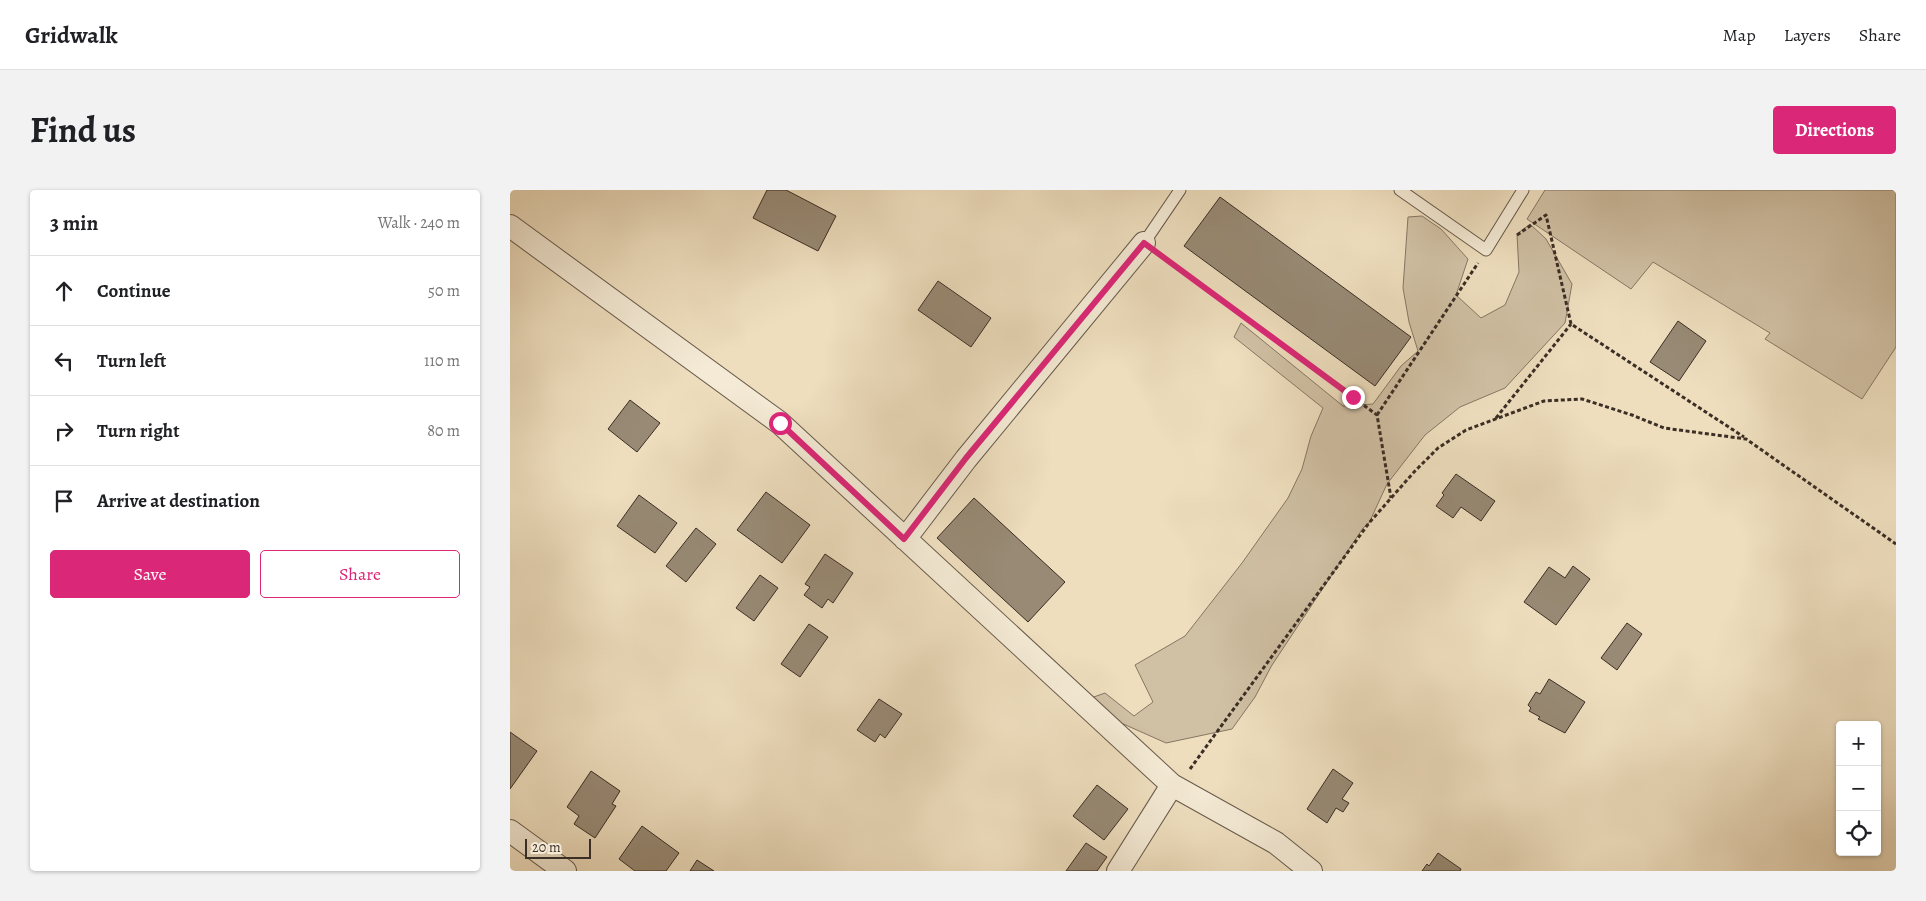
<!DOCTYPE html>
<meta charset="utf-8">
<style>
:root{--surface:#fff;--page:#f2f2f2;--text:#202124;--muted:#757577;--line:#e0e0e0;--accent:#db2777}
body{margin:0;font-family:Alegreya,serif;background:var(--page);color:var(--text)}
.controls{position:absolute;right:15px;bottom:15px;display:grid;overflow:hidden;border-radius:5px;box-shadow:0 1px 4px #0004}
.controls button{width:45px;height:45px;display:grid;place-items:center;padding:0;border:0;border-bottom:1px solid var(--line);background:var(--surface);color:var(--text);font:25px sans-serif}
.scale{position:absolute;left:15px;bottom:12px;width:66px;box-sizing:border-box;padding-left:5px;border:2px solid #3b2e25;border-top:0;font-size:14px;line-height:18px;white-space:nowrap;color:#3b2e25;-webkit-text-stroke:4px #f4ead5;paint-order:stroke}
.stop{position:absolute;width:15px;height:15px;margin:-11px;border:4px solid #db2777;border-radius:50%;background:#fff}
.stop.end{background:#db2777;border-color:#fff;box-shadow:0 1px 5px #0008}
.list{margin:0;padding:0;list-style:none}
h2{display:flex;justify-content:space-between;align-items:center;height:65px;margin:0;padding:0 20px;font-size:21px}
h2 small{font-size:16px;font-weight:400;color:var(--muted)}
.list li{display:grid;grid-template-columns:32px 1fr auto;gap:15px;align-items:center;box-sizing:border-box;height:70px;padding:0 20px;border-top:1px solid var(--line)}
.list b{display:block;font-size:19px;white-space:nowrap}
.list em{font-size:16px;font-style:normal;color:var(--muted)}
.actions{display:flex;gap:10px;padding:15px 20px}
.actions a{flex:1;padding:11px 0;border:1px solid var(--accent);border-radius:5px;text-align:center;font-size:18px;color:var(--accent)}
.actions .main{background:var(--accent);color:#fff}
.icon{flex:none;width:28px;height:28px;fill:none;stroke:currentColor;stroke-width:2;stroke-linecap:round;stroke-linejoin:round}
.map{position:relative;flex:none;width:1386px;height:681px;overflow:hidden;border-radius:5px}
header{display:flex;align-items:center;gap:30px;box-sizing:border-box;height:70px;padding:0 25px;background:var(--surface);border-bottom:1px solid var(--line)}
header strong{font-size:24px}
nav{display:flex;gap:28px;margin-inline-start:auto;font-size:18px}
.intro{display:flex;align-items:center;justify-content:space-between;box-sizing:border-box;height:120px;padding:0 30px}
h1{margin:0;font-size:35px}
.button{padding:12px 22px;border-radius:5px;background:var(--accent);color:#fff;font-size:18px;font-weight:700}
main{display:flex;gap:30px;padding:0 30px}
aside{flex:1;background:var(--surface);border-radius:5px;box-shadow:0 1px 4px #0004}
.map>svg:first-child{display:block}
.green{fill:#d0c0a4;stroke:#867764}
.building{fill:#988a75;stroke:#3b2e25}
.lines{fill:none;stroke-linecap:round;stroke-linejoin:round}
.lane-casing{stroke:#685a4b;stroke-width:13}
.street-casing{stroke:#685a4b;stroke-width:24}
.path{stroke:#3b2e25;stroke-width:3;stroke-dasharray:4 2.5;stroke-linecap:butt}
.lane{stroke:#f4ead5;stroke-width:11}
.street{stroke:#f4ead5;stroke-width:22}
.route{stroke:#db2777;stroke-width:6}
</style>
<header>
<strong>Gridwalk</strong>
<nav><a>Map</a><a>Layers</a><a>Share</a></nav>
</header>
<div class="intro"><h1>Find us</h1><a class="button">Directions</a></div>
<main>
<aside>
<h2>3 min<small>Walk · 240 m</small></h2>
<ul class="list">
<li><svg class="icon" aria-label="ahead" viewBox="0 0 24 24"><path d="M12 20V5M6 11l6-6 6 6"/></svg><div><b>Continue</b></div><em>50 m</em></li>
<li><svg class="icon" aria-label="left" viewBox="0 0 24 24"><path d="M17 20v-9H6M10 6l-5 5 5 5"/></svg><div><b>Turn left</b></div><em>110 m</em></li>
<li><svg class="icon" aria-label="right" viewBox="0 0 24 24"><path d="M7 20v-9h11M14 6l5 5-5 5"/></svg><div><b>Turn right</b></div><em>80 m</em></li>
<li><svg class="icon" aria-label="arrive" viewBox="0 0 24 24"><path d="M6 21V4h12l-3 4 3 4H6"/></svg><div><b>Arrive at destination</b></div></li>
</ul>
<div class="actions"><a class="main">Save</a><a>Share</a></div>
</aside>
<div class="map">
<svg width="1386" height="681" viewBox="0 0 1386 681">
<rect width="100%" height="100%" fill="#eedebe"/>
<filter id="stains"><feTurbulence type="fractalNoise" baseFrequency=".004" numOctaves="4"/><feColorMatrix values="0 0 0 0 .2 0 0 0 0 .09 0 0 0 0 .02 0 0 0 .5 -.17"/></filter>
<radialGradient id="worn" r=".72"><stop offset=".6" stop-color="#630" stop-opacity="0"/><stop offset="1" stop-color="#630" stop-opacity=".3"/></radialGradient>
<!-- green -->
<path class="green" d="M 1035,0 L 1386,0 L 1386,157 L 1352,209 L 1255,149 L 1260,143 L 1143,72 L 1121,99 L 1017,29 Z
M 912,26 L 931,39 L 958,69 L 946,105 L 971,128 L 995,115 L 1009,82 L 1007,44 L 1020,34 L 1036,49 L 1062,94 L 1055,133 L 995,198 L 950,217 L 915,245 L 877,294 L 859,333 L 853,338 L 762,475 L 745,507 L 722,539 L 656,553 L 600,528 L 581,508 L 595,503 L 624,526 L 643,512 L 625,475 L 675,446 L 732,373 L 778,308 L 792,279 L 801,246 L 813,218 L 724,147 L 731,133 L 833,216 L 863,214 L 891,176 L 908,161 L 899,132 L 893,98 L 898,27 Z"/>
<!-- building -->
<path class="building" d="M 257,0 L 276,0 L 326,26 L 308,61 L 243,28 Z
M 710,7 L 901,147 L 865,196 L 674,56 Z
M 428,91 L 481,128 L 461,157 L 408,120 Z
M 1168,131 L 1196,151 L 1169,191 L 1140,172 Z
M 120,210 L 150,233 L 127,262 L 98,239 Z
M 946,284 L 985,311 L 971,331 L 951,317 L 943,328 L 926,316 L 934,305 L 932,303 Z
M 256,302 L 300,335 L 272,373 L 227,340 Z
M 129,305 L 167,333 L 145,363 L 107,336 Z
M 464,308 L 555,392 L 518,432 L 427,348 Z
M 186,338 L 206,354 L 176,392 L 156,376 Z
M 315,364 L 343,383 L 323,413 L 318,409 L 312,418 L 294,405 L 300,397 L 295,394 Z
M 1063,376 L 1080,389 L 1046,435 L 1014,412 L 1039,377 L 1055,388 Z
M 250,385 L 268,398 L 244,431 L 226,418 Z
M 1117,433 L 1132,444 L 1107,480 L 1091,468 Z
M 299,434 L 318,447 L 290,487 L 271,474 Z
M 1039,489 L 1075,512 L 1055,543 L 1028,529 L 1030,527 L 1019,521 L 1021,518 L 1018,515 L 1026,502 L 1030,504 Z
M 369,509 L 392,524 L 375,548 L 370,544 L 365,552 L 347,540 Z
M 0,542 L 27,561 L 0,599 Z
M 823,579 L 843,593 L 832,609 L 839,613 L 833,622 L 826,618 L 817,633 L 797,619 Z
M 81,581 L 110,601 L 102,614 L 106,616 L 85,648 L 64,634 L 69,626 L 57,617 Z
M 587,595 L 618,619 L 594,650 L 563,626 Z
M 132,636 L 169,663 L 156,681 L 125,681 L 109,669 Z
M 576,653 L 597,667 L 587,681 L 556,681 Z
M 928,663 L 951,679 L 950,681 L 912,681 L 917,674 L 919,676 Z
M 187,670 L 204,681 L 180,681 Z"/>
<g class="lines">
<!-- lane casing -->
<g class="lane-casing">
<path id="lane" d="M 890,0 L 976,60 L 1013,0
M 634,53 L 670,0"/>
</g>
<!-- street casing -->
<g class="street-casing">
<path id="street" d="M 0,36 L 270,233 L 662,595 L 766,653 L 801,681
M 395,349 L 456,269 L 634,53
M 0,641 L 55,681
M 608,681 L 662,595"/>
</g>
<!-- path -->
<path class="path" d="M 1007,45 L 1036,25 L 1061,134 L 1234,247
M 650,65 L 867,225 L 881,308
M 867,225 L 968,73
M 986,228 L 1061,134
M 680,579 L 859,333 L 905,281 L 928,258 L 956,240 L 1034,211 L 1072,209 L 1122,225 L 1154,238 L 1236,249 L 1386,354"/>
<!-- lane -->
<use href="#lane" class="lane"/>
<!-- street -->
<use href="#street" class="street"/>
</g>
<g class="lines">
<!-- route -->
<path class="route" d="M 270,233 L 394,349 L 456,268 L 634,53 L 843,207"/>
</g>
<rect width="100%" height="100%" filter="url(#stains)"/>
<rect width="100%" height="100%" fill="url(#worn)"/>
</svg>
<div class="controls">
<button>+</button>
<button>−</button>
<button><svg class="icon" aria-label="locate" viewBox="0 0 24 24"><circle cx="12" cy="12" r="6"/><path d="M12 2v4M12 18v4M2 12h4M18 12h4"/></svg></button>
</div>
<div class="scale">20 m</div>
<div class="stop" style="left:270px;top:233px"></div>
<div class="stop end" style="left:843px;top:207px"></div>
</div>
</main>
